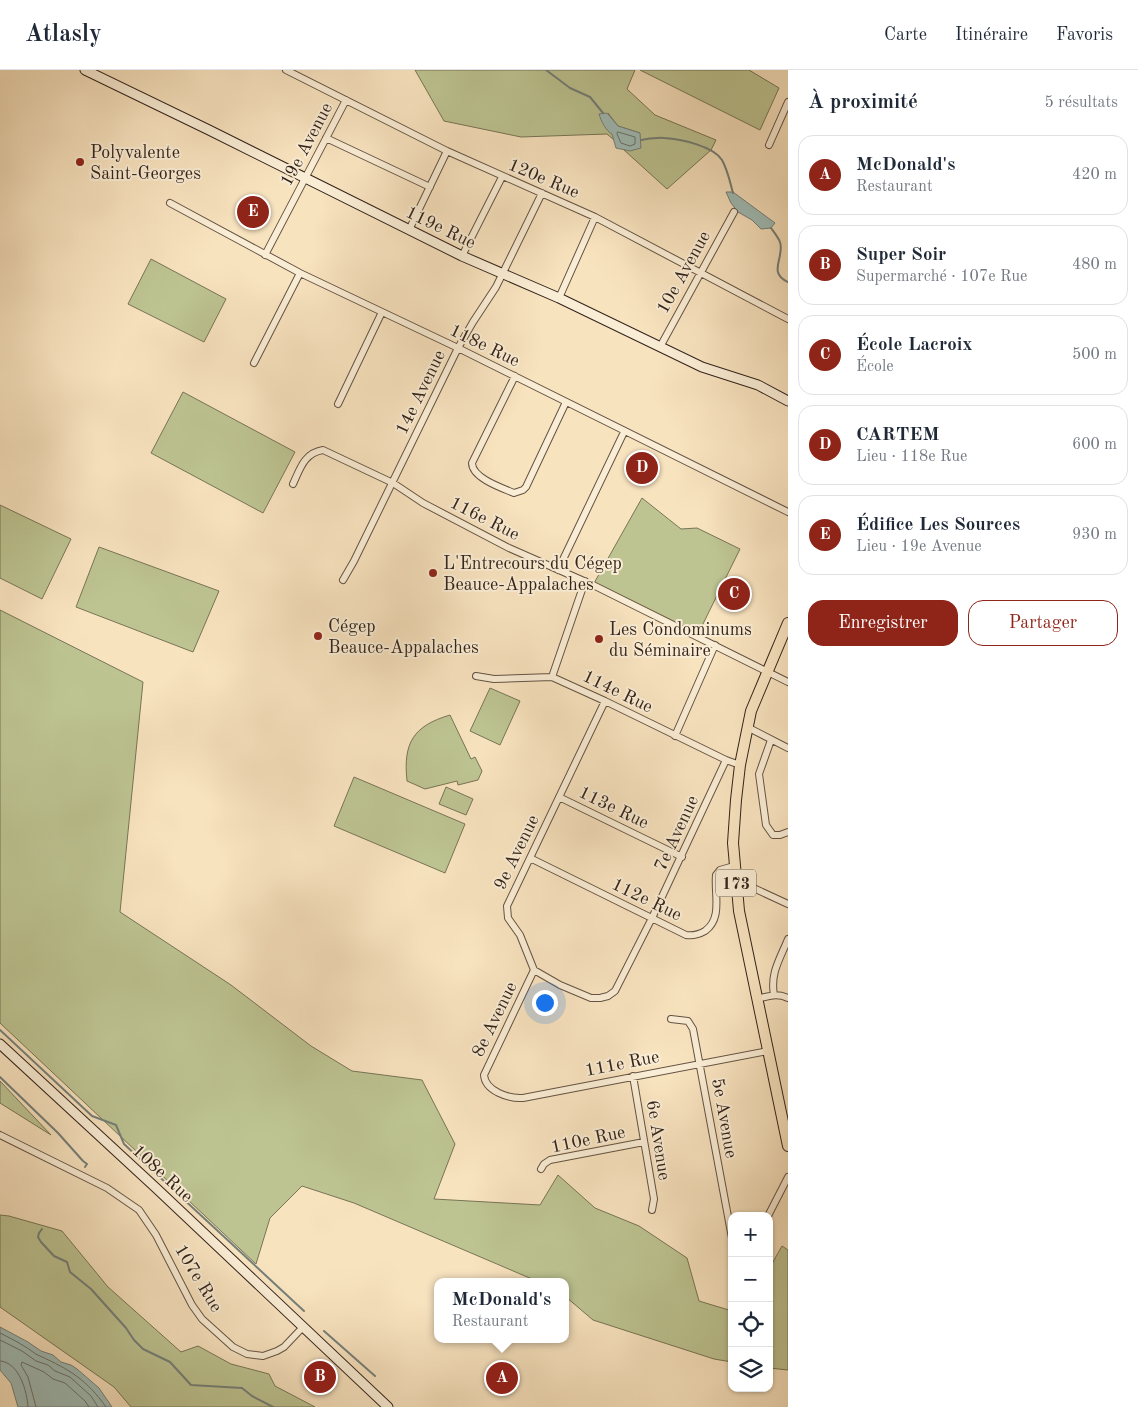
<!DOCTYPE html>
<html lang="fr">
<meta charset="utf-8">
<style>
:root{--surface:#fff;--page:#f6f6f7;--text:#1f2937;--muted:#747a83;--line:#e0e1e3;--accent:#8f2418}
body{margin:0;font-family:"Old Standard TT",serif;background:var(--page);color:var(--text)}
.controls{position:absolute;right:15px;bottom:15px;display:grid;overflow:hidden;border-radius:10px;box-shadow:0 1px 4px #0004}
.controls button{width:45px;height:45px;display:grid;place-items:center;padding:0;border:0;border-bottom:1px solid var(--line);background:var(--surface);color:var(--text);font:25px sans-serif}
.you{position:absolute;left:544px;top:932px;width:18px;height:18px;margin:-12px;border:4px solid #fff;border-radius:50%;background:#1a73e8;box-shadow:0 0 0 8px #1a73e833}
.badge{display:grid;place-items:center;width:32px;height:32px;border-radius:50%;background:var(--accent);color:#fff;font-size:16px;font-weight:700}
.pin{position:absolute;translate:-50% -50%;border:2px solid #fff;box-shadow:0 1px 5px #0006}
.popup{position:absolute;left:434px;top:1208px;width:135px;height:65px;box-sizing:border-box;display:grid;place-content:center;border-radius:10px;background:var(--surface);filter:drop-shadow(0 1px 4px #0005);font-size:16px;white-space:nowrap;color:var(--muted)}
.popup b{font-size:19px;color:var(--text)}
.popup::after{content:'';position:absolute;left:50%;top:100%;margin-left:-10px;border:10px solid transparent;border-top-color:var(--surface)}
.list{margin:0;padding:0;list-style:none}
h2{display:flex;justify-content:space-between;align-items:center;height:65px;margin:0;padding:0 20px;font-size:21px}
h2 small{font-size:16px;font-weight:400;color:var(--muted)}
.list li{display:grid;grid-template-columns:32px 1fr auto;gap:15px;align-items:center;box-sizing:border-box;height:80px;margin:0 10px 10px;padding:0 10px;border:1px solid var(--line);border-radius:15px}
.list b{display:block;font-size:19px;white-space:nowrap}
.list p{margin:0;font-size:16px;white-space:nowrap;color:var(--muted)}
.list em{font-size:16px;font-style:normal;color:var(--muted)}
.actions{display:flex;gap:10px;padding:15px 20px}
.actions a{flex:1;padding:11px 0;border:1px solid var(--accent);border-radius:15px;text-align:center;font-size:18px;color:var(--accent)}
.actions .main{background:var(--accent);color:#fff}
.icon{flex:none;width:28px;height:28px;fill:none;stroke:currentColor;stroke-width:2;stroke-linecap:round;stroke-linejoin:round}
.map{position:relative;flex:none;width:788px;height:1337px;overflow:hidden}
header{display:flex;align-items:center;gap:30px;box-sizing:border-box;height:70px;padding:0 25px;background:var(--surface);border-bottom:1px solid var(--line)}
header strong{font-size:24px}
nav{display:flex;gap:28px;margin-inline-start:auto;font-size:18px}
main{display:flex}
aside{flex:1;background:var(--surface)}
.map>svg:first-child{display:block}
.green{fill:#bdc492;stroke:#787456}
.water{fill:#9fbdb8;stroke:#747f79}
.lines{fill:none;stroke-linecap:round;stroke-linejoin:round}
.shore{stroke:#697069;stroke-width:1}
.stream{stroke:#747f79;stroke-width:2}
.street-casing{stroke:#645343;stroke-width:8}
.secondary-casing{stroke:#33231a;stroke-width:11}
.primary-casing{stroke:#33231a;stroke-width:12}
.street{stroke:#faedd5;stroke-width:6}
.secondary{stroke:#faedd5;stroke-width:9}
.primary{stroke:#f8e3bf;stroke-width:10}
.poi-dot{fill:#8f2418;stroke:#faedd5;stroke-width:2}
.labels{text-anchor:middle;stroke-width:4;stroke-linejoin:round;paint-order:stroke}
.shield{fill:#faedd5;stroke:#6f6052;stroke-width:1}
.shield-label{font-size:16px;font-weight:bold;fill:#33231a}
.street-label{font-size:18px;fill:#33231a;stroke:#faedd5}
.poi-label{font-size:18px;fill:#33231a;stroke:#faedd5;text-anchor:start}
</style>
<header>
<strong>Atlasly</strong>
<nav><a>Carte</a><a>Itinéraire</a><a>Favoris</a></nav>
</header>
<main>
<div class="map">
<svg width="788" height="1337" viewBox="0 0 788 1337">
<rect width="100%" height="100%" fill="#f8e3bf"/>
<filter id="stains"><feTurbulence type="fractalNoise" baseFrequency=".004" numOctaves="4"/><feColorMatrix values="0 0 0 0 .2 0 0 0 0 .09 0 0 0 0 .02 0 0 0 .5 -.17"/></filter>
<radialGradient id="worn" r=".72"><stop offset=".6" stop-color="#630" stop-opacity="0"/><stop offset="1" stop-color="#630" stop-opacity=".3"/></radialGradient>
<!-- green -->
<path class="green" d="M 415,0 L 635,0 L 627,19 L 655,45 L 716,70 L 711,80 L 667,119 L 624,80 L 640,63 L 618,56 L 608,43 L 614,70 L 607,64 L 521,67 L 444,51 Z
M 640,0 L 749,0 L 779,18 L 760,60 Z
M 151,189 L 226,229 L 204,272 L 128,234 Z
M 183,322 L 295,382 L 263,443 L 151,383 Z
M 642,428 L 681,459 L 697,458 L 740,479 L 697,566 L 593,515 Z
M 0,435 L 71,469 L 42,529 L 0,508 Z
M 99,477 L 219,521 L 193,582 L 76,537 Z
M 0,540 L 143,612 L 120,842 L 231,915 L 311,976 L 352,1001 L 422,1010 L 455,1074 L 434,1129 L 540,1135 L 558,1105 L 595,1138 L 639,1156 L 687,1188 L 699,1231 L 732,1241 L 732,1292 L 714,1289 L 593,1250 L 566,1227 L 566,1212 L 539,1212 L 354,1133 L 302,1116 L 270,1148 L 256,1194 L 0,953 Z
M 490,618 L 520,631 L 500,675 L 470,661 Z
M 450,645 L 471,689 L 475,687 L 482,701 L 478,710 L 458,715 L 457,711 L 425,719 L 407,711 C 403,673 413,656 450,645 Z
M 354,707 L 465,754 L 445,803 L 334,756 Z
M 446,717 L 473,729 L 466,745 L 439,734 Z
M 0,1011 L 51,1065 L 0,1033 Z
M 0,1145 L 9,1146 L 62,1161 L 108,1217 L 181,1282 L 198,1276 L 231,1294 L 269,1304 L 275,1316 L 315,1337 L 131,1337 L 114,1317 L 0,1237 Z
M 782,1176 L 788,1180 L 788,1300 L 769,1298 L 769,1199 Z"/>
<!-- water -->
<path class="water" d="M 607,43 L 618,56 L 640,63 L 641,78 L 630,81 L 616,78 L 612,64 C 606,61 601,51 599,44 Z
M 726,122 L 733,122 L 775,153 L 771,158 L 761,159 L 752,150 L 738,142 L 731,133 Z
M 0,1257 L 28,1272 L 41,1281 L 53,1285 L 61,1292 L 71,1295 L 77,1299 L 99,1318 L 112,1337 L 18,1337 L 11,1313 L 0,1300 Z"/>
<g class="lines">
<!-- shore -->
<path class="shore" d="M 618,62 L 635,67 L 635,74 L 630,76 L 621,73 L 617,64 Z
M 0,1263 C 8,1267 16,1271 24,1276 C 30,1279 34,1284 40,1286 C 70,1300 86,1309 106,1337
M 0,1270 L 22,1281 L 36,1291 L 48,1295 L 55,1301 L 70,1307 L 91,1326 L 98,1337
M 0,1291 C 19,1292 27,1321 28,1337
M 36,1337 L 28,1307 L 21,1295 L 22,1292 L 44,1302 L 53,1309 L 65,1313 L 85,1331 L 89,1337"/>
<!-- stream -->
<path class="stream" d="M 546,0 L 570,18 L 590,27 L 603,43
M 641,70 C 648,69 657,67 664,68 C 681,69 713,76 722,90 C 728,101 730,112 733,123
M 771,158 C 774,162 778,167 780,172 C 785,187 767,203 788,212
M 0,960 L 92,1046 L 116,1055 L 124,1074 L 304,1241
M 0,1007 L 58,1063 L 83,1091 L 87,1094 L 85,1097
M 42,1159 L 39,1163 L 38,1167 L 41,1172 L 54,1186 L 67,1192 L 70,1202 L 91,1219 L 126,1258 L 134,1270 L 143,1279 L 170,1292 L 191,1315 L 242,1318 L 252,1326 L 273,1337
M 324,1261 L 375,1306"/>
<!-- street casing -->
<g class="street-casing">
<path id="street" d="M 286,0 L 447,81 L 595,147 L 788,249
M 326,68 L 430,117
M 769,75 L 788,32
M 170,133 L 300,203 L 458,278 L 788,442
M 409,160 L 447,81
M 265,185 L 346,30
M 462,186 L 502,107
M 559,228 L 595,147
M 660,277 L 734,142
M 254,293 L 300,203
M 515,306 L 472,393 C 472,408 502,418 514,423 L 523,420 L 526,417 L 566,332
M 338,334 L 382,242
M 293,414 C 300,399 304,383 323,380 L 393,413 L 423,433 L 509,478 L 593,515 L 788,612
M 558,500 L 624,362
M 343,510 L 354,491 L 458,278 L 473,252 L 496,217 L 542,123
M 476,606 L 494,609 L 552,607 L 605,631 L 726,690 L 740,695
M 552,607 L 585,511
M 605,631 L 507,836 L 508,848 L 520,865 L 534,900 L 560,915 L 591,928 L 600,928 L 608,926 L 615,921 L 652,848 L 726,690
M 747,657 L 788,678
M 675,666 L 715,575
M 771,670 L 759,704 L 766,755 L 773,765 L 780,765 L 788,762
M 559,727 L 682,787
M 530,788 L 686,865 C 693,866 698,865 705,861 C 723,848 714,824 716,805 L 720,800 L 734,796
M 736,810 L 788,834
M 534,900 L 484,1005 C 485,1021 509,1029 523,1028 L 768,981
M 774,925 C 770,903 780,889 788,869
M 757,929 C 768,926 777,923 788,928
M 671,949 L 688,951 L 693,959 L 732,1168
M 633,1006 L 654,1129 L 652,1140
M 0,1065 L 107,1118 L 139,1140 L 156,1165 L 192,1235 L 202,1249 L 233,1277 L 247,1284 L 263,1286 L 277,1281 L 284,1277 L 303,1257
M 541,1099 L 544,1094 L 550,1090 L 644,1072
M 768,1146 L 788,1107"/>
</g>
<!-- secondary casing -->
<g class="secondary-casing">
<path id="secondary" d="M 85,0 L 209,60 L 462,186 L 559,228 L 702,297 L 758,315 L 788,331
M 0,974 L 156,1118 L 388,1337"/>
</g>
<!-- primary casing -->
<g class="primary-casing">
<path id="primary" d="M 788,553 L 751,641 L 740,695 L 736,730 L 733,773 L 739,841 L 788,1076"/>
</g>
<!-- street -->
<use href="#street" class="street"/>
<!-- secondary -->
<use href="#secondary" class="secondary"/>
<!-- primary -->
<use href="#primary" class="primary"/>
</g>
<!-- markers -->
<g class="poi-dot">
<circle cx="80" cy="92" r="5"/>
<circle cx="433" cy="503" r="5"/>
<circle cx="318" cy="566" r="5"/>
<circle cx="599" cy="569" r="5"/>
</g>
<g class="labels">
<!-- shield labels -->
<rect class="shield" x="716" y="799.5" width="40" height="27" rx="4"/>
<g class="shield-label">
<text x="736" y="819">173</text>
</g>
<!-- street labels -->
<g class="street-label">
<text transform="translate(306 74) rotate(-62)" y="6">19e Avenue</text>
<text transform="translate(544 108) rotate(23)" y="6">120e Rue</text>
<text transform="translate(441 157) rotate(26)" y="6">119e Rue</text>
<text transform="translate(683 202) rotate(-61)" y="6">10e Avenue</text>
<text transform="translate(485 275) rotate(26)" y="6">118e Rue</text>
<text transform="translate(420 322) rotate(-64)" y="6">14e Avenue</text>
<text transform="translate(485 448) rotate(27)" y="6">116e Rue</text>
<text transform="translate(618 621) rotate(26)" y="6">114e Rue</text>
<text transform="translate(614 737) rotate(26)" y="6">113e Rue</text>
<text transform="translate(676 763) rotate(-65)" y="6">7e Avenue</text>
<text transform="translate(516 782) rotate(-64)" y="6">9e Avenue</text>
<text transform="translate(647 829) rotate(26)" y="6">112e Rue</text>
<text transform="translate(494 949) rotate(-64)" y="6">8e Avenue</text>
<text transform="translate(622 993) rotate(-11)" y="6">111e Rue</text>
<text transform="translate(725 1048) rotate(80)" y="6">5e Avenue</text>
<text transform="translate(588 1069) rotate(-12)" y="6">110e Rue</text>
<text transform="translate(659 1070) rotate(81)" y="6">6e Avenue</text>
<text transform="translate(163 1103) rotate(43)" y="6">108e Rue</text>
<text transform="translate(199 1208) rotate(59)" y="6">107e Rue</text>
</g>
<!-- poi labels -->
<g class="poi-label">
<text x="90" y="88">Polyvalente<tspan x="90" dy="21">Saint-Georges</tspan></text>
<text x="443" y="499">L'Entrecours du Cégep<tspan x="443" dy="21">Beauce-Appalaches</tspan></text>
<text x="328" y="562">Cégep<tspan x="328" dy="21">Beauce-Appalaches</tspan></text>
<text x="609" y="565">Les Condominums<tspan x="609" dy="21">du Séminaire</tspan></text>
</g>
</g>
<rect width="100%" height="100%" filter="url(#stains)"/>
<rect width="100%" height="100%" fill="url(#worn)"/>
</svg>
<div class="controls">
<button>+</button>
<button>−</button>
<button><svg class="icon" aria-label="locate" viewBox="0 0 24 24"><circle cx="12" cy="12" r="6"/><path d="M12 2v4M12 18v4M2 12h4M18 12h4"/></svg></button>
<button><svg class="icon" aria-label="layers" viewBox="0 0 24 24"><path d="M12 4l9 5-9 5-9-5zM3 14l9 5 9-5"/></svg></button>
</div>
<div class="you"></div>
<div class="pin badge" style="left:502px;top:1308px">A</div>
<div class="popup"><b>McDonald's</b>Restaurant</div>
<div class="pin badge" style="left:320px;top:1307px">B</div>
<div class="pin badge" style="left:734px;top:524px">C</div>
<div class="pin badge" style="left:642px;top:398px">D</div>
<div class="pin badge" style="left:253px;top:142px">E</div>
</div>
<aside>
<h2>À proximité<small>5 résultats</small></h2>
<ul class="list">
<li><span class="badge">A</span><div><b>McDonald's</b><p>Restaurant</p></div><em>420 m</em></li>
<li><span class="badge">B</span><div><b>Super Soir</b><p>Supermarché · 107e Rue</p></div><em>480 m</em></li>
<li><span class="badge">C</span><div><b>École Lacroix</b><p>École</p></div><em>500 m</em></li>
<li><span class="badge">D</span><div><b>CARTEM</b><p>Lieu · 118e Rue</p></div><em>600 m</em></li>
<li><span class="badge">E</span><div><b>Édifice Les Sources</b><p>Lieu · 19e Avenue</p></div><em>930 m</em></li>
</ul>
<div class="actions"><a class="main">Enregistrer</a><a>Partager</a></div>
</aside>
</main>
